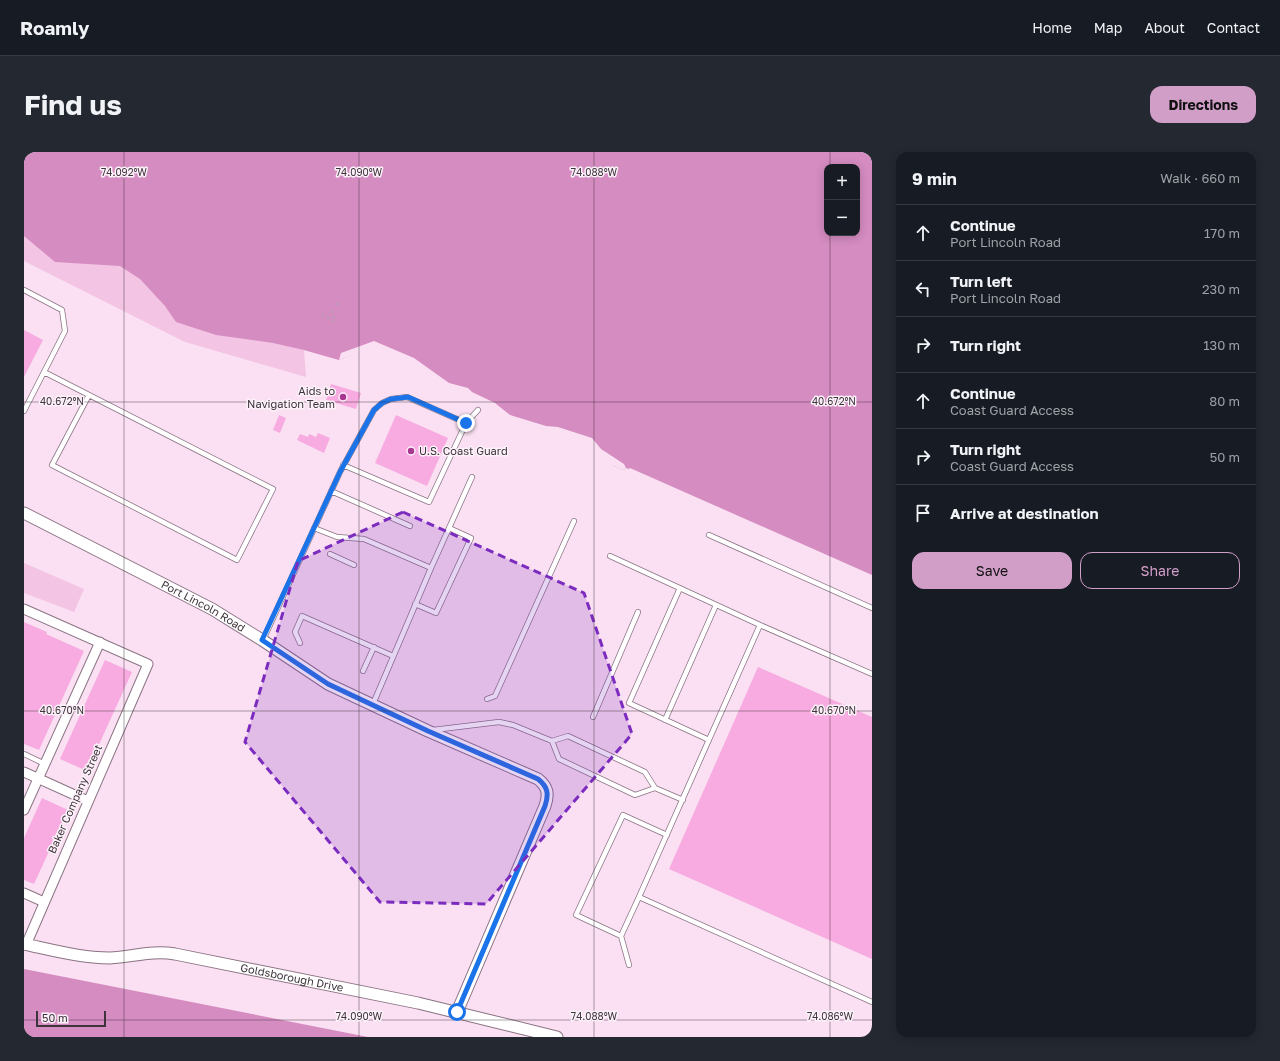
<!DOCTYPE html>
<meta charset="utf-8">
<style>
:root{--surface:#171b24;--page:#242831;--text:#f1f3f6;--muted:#9ea1a6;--line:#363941;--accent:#d19ec8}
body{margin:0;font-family:"Golos Text",sans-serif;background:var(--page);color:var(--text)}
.controls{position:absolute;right:12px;top:12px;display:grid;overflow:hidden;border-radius:8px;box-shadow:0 2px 10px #0003}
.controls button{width:36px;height:36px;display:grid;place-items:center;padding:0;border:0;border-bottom:1px solid var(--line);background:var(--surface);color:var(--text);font:20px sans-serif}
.scale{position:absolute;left:12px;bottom:10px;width:70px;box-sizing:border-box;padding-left:4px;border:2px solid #3e343b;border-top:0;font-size:11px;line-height:14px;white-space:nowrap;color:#3e343b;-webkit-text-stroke:3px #fdf2fa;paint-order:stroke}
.stop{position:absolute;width:12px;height:12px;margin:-9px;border:3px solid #1a73e8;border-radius:50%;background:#fff}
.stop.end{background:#1a73e8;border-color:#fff;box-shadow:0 1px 4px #0008}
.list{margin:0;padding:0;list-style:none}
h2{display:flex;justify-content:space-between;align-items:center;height:52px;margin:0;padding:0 16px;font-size:17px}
h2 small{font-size:13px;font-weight:400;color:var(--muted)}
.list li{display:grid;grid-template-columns:26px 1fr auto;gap:12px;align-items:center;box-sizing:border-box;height:56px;padding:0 16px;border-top:1px solid var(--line)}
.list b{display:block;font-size:15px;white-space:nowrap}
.list p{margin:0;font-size:13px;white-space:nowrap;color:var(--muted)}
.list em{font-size:13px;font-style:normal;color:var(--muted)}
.actions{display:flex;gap:8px;padding:12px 16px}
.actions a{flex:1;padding:9px 0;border:1px solid var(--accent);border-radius:12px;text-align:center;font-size:14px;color:var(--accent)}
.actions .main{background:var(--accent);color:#111}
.icon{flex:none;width:22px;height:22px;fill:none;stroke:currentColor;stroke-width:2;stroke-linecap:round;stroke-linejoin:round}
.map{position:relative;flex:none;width:848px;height:885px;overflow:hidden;border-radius:12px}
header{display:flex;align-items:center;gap:24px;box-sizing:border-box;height:56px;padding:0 20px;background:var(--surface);border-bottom:1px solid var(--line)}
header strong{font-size:19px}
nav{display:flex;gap:22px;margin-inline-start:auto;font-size:14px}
.intro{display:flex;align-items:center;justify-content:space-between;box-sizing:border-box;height:96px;padding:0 24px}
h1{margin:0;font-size:28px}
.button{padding:10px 18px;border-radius:12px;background:var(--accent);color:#111;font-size:14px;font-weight:700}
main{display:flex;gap:24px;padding:0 24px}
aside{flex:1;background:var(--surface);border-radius:12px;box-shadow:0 2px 10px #0003}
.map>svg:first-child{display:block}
.green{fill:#f3c4e4}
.water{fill:#d58cc1;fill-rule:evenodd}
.pier{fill:#fae0f2}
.building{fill:#f7abe1}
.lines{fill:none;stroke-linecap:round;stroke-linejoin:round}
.service-casing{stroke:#8a7383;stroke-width:6}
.minor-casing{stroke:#8a7383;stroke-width:11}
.tertiary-casing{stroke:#8a7383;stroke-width:13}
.path{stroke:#b39fad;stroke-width:1.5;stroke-dasharray:3 3;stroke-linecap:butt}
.service{stroke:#fff;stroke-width:4.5}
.minor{stroke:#fff;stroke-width:9}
.tertiary{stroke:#fff;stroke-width:11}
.route{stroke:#1a73e8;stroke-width:5}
.marked{fill:#7b2cbf;fill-opacity:0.2;stroke:#7b2cbf;stroke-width:3;stroke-dasharray:8 5;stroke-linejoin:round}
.ticks{fill:none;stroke:#3e343b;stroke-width:1;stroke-opacity:0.45}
.poi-dot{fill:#a93690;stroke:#fdf2fa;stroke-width:1.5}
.labels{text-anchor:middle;stroke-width:3;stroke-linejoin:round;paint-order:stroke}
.poi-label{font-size:11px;fill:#3e343b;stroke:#fdf2fa;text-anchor:end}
.street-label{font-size:11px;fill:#3e343b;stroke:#fdf2fa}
.ticks-label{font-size:10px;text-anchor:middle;fill:#3e343b;stroke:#fdf2fa;stroke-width:3;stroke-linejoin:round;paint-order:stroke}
</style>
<header>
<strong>Roamly</strong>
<nav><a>Home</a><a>Map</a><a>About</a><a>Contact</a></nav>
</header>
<div class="intro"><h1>Find us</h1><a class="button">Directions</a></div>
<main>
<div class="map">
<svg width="848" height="885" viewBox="0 0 848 885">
<rect width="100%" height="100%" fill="#fae0f2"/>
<!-- green -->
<path class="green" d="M 0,52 L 350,189 L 315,208 L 280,198 L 282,225 L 161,190 L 0,109 Z
M 0,411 L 60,437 L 50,460 L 0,441 Z"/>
<!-- water -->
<path class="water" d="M 0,0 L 848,0 L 848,423 L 606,316 L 605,317 L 602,316 L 600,318 L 590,314 L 567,294 L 513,277 L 396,216 L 349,195 L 315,208 L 280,198 L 249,191 L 192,183 L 152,170 L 141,154 L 116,127 L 96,114 L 31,110 L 0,84 ZM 803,15 L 833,15 L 833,81 L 803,81 Z
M 0,817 L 344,885 L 0,885 Z"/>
<!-- pier -->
<path class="pier" d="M 350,189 L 390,206 L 425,231 L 444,236 L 448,240 L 471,251 L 486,263 L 522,274 L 534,275 L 568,286 L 577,297 L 600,312 L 602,316 L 600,318 L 590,314 L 580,308 L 566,296 L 512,279 L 493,271 L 404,224 L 395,217 L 349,197 L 346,199 L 343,198 L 315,208 L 317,201 Z"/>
<!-- building -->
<path class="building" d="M 0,178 L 19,188 L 0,225 Z
M 307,232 L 337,241 L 332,257 L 302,248 Z
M 255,263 L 262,266 L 256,281 L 249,278 Z
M 372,263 L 424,286 L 403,334 L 351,311 Z
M 294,281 L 306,286 L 300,301 L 273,288 L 276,282 L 284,285 L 285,282 L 292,285 Z
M 0,470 L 23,480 L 22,482 L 60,499 L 15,598 L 0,592 Z
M 81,508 L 108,520 L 63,619 L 36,607 Z
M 734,515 L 848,565 L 848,807 L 645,717 Z
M 18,646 L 44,658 L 10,732 L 0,728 L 0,686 Z"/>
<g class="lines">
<!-- service casing -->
<g class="service-casing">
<path id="service" d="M 0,138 L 38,158 L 41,179 L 0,259
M 20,220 L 249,337 L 213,408 L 28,313 L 65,243
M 319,313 L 405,350 L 442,271 L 454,258
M 307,339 L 386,374
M 290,376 L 313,385 L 340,387 L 407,416 L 349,552
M 685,383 L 848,456
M 306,402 L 330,413
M 586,404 L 736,473
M 407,416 L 448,325
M 656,436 L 605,551 L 685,588
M 391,452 L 412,461 L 447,386 L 425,376
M 239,488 L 316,320 L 350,258 L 358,251 L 367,247 L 383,245 L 442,271
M 276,491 L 271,480 L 278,464 L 369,504
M 339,519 L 350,495
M 848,522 L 736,473 L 615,745 L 848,850
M 463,547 L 471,544 L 550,369
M 569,565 L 614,460
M 641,568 L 692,453
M 409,578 L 475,570 L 489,573 L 528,589 L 544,584 L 621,620 L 631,636 L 659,648
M 528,589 L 535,607 L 611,643 L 631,636
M 0,602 L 21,612
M 597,784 L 552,763 L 599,663 L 643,683
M 605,813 L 597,784 L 615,745"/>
</g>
<!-- minor casing -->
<g class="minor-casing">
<path id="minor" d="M 0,457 L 124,512 L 2,793
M 0,620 L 64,649
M 0,658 L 76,490
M 0,741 L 20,750"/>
</g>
<!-- tertiary casing -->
<g class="tertiary-casing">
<g id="tertiary">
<path id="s1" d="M 0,361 L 188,457 L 238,488 L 304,532 L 404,579 L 514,627 C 524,635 525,642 521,654 L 433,860"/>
<path id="s2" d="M 0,792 C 28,798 57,806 86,806 C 108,805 128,798 151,802 L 394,851 L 533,885"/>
</g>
</g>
<!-- path -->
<path class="path" d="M 313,153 L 315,149
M 307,158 L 312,169
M 298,162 L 310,170"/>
<!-- service -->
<use href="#service" class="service"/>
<!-- minor -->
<use href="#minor" class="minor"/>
<!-- tertiary -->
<use href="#tertiary" class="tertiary"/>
</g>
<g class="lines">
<!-- route -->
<path class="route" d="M 433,860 L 521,654 C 525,642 524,635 514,627 L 404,579 L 304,532 L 238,488 L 316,320 L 350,258 L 358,251 L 367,247 L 384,245 L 442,271"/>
</g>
<!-- marked area -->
<path class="marked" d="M 379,360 L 560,441 L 608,582 L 462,752 L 356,750 L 221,590 L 274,409 Z"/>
<!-- ticks -->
<path class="ticks" d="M 100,0 L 100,885M 335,0 L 335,885M 570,0 L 570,885M 806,0 L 806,15M 806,81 L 806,885M 0,250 L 848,250M 0,559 L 848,559M 0,868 L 848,868"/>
<!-- markers -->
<g class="poi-dot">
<circle cx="319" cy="245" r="4"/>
<circle cx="387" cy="299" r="4"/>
</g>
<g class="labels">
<!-- poi labels -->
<g class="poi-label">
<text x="311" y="243">Aids to<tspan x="311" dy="13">Navigation Team</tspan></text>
<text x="395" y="303" text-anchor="start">U.S. Coast Guard</text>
</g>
<!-- street labels -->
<g class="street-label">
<text dy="4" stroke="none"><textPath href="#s1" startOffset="202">Port Lincoln Road</textPath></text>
<text transform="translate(51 647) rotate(-66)" y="4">Baker Company Street</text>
<text dy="4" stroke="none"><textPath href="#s2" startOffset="272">Goldsborough Drive</textPath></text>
</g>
</g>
<g class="ticks-label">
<text x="100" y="24">74.092°W</text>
<text x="335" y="24">74.090°W</text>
<text x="570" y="24">74.088°W</text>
<text x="38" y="253">40.672°N</text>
<text x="810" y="253">40.672°N</text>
<text x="38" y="562">40.670°N</text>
<text x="810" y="562">40.670°N</text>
<text x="335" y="868">74.090°W</text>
<text x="570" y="868">74.088°W</text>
<text x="806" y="868">74.086°W</text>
</g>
</svg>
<div class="controls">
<button>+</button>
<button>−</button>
</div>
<div class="scale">50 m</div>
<div class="stop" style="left:433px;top:860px"></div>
<div class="stop end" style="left:442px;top:271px"></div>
</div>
<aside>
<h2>9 min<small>Walk · 660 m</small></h2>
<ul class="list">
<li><svg class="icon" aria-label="ahead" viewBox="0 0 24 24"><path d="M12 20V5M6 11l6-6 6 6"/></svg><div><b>Continue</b><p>Port Lincoln Road</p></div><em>170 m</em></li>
<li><svg class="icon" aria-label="left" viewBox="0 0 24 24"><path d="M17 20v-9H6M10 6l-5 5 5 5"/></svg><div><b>Turn left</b><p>Port Lincoln Road</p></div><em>230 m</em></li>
<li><svg class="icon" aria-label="right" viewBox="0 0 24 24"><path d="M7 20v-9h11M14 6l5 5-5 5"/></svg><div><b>Turn right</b></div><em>130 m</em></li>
<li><svg class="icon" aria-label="ahead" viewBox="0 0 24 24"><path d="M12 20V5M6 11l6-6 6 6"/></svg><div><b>Continue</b><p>Coast Guard Access</p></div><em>80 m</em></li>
<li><svg class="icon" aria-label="right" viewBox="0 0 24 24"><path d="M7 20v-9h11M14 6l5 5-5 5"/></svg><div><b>Turn right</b><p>Coast Guard Access</p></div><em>50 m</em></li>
<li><svg class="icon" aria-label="arrive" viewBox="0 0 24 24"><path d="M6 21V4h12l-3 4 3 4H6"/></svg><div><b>Arrive at destination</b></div></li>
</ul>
<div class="actions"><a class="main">Save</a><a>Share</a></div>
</aside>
</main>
